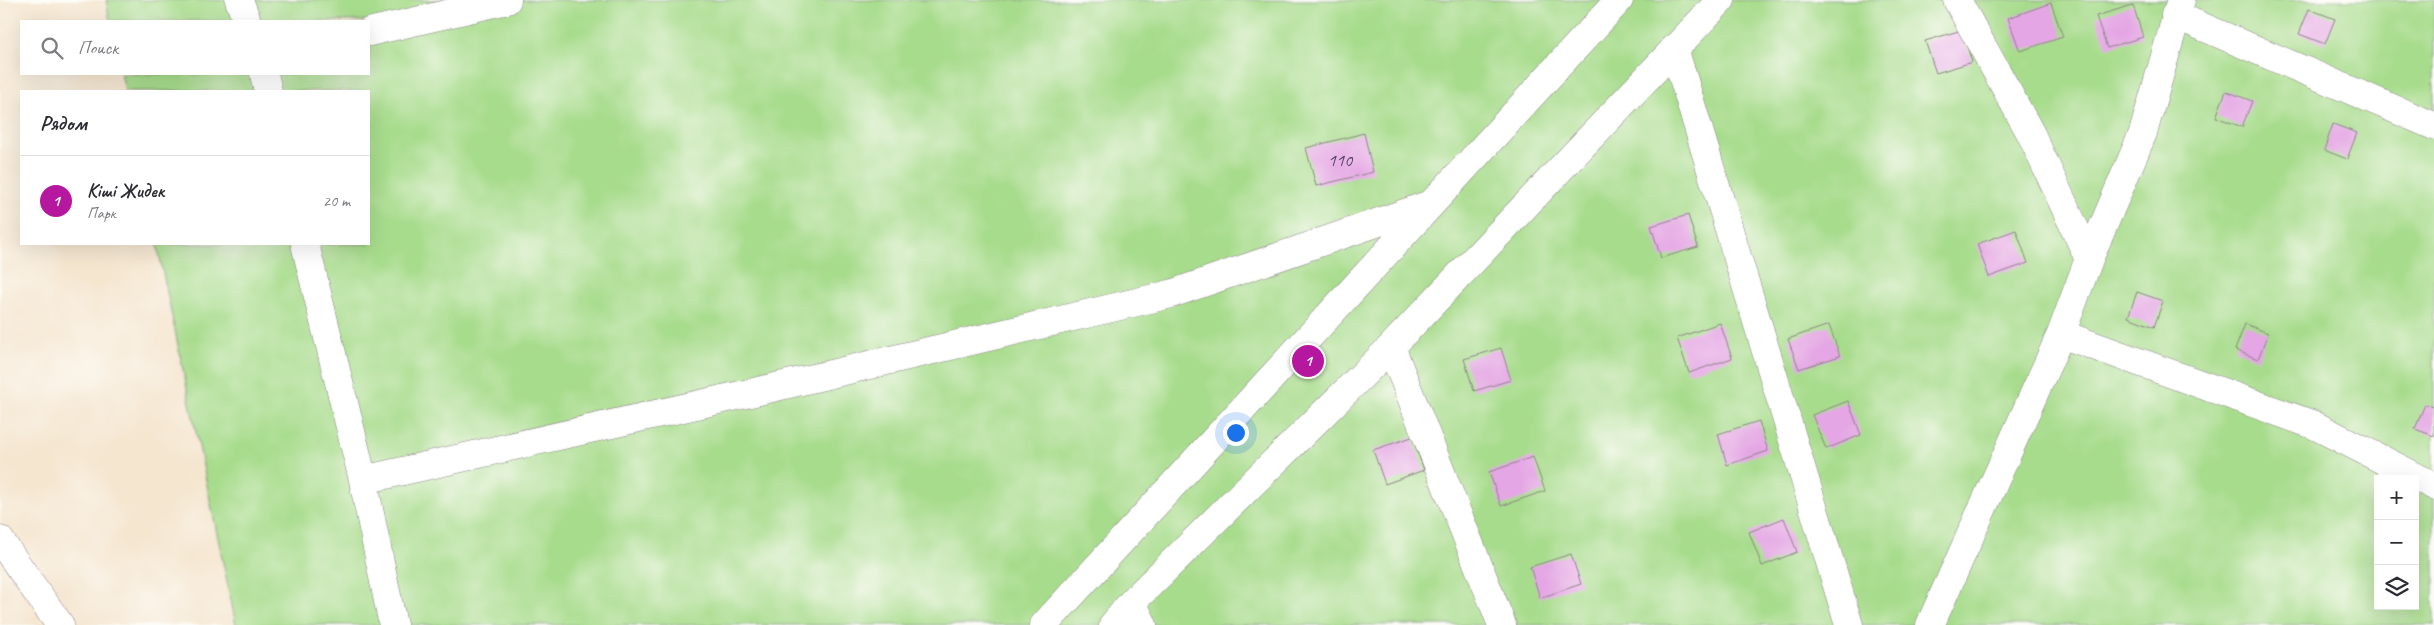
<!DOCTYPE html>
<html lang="ru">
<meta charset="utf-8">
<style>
:root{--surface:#fff;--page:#f2f2f3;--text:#2b2b33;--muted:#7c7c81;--line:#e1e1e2;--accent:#b5179e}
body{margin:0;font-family:Caveat,sans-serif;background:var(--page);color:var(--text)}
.controls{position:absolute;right:15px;bottom:15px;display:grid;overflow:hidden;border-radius:0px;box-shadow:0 5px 20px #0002}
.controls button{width:45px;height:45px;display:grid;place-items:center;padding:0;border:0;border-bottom:1px solid var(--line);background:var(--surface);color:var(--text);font:25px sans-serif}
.you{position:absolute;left:1235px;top:432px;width:18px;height:18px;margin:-12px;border:4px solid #fff;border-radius:50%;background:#1a73e8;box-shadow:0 0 0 8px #1a73e833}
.badge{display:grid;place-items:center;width:32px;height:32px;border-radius:50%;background:var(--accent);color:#fff;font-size:16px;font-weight:700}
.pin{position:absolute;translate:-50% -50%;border:2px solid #fff;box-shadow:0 1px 5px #0006}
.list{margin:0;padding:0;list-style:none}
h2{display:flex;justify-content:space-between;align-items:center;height:65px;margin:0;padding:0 20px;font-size:21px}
h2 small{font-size:16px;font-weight:400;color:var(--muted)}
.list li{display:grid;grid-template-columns:32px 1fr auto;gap:15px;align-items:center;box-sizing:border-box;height:90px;padding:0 20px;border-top:1px solid var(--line)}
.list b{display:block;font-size:19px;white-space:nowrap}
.list p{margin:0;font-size:16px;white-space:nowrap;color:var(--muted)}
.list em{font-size:16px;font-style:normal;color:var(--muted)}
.icon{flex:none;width:28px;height:28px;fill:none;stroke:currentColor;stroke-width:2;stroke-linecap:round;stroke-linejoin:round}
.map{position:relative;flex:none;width:2434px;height:625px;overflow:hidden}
.search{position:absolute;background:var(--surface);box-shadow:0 5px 20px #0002;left:20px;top:20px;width:350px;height:55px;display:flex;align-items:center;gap:12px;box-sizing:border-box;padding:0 18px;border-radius:0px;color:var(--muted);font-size:19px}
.panel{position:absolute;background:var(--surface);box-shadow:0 5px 20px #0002;left:20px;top:90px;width:350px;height:155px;border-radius:0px}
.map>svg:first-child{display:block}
.green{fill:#a7dc8c;stroke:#647f64;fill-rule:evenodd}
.building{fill:#e4a6e4}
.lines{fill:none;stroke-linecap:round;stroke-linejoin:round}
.minor-casing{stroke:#8c8486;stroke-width:29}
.minor{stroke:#fff;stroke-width:28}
.labels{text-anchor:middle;stroke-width:5;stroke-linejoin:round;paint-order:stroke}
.number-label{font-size:18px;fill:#524365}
</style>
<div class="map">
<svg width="2434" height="625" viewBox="0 0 2434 625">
<rect width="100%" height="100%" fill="#fdfcf7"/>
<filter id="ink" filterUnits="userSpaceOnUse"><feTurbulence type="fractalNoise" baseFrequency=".02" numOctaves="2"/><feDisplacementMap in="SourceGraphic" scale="10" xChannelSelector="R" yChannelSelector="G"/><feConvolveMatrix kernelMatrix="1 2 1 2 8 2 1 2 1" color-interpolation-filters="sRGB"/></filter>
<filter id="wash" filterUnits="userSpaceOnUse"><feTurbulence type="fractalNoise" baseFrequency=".0096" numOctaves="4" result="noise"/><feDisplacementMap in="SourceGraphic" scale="20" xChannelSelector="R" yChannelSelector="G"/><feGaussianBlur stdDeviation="1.12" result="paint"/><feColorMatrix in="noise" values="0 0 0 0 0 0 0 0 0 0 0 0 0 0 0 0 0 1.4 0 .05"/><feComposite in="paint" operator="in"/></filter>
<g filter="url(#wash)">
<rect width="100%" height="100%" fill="#f5e6d0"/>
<!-- green -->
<path class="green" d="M 106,0 L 2434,0 L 2434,625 L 236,625 L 157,244 L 369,244 L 369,91 L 125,91 L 121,74 L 369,74 L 369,21 L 110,21 ZM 2378,479 L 2415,479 L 2415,606 L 2378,606 Z"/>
<g id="blocks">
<!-- building -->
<path class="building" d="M 2051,3 L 2063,37 L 2020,51 L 2008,18 Z
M 2133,5 L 2143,37 L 2107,48 L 2096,16 Z
M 2309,9 L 2335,19 L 2325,44 L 2299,34 Z
M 1962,30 L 1972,62 L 1936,73 L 1925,41 Z
M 2226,91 L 2252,101 L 2242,127 L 2216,117 Z
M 2333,124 L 2357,133 L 2347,159 L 2324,150 Z
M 1364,133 L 1373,172 L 1316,186 L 1306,148 Z
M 1688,215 L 1698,247 L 1661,258 L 1651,226 Z
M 2016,230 L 2028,263 L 1989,277 L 1977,244 Z
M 2137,292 L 2163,301 L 2154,327 L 2128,317 Z
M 1720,323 L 1732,358 L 1689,373 L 1677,338 Z
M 2245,324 L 2268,333 L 2258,359 L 2235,350 Z
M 1829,325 L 1840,356 L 1799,369 L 1788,339 Z
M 1501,348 L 1511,380 L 1474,391 L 1464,359 Z
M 1848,401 L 1861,435 L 1826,449 L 1812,415 Z
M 2425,404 L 2434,407 L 2434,436 L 2415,429 Z
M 1759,421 L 1768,451 L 1727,465 L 1718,434 Z
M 1412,437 L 1424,470 L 1385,484 L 1373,450 Z
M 1533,457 L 1545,491 L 1501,506 L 1489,472 Z
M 1784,518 L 1797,552 L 1762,566 L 1749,532 Z
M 1571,554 L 1581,584 L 1540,598 L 1530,567 Z"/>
</g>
</g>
<g filter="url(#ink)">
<use href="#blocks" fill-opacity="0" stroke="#8c8486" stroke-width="1"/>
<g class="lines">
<!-- minor casing -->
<g class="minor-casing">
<path id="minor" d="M 239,0 L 247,21
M 1957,0 L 2031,134 L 2089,259
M 2175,15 L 2434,126
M 369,32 L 507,0
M 1674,48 L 1849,625
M 264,74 L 268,91
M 305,244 L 363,480 L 393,625
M 2061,334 L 2314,425 L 2434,486
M 1391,347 L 1502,625
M 363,480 L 763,390 L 1171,294 L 1431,204
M 0,540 L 60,625
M 1132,602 L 1143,625
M 1044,625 L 1619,0
M 1113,625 L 1132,602 L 1391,347 L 1721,0
M 1930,625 L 2061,334 L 2089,259 L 2143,133 L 2181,0"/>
</g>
<!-- minor -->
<use href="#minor" class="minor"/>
</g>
</g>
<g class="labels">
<!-- number labels -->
<g class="number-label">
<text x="1340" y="166">110</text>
</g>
</g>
</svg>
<div class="controls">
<button>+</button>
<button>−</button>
<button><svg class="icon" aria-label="layers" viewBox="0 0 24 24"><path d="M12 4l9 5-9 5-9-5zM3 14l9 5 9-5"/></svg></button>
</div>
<div class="you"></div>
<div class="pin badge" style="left:1308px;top:361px">1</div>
<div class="search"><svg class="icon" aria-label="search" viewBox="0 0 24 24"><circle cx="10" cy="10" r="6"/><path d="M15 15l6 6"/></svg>Поиск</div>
<section class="panel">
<h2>Рядом<small></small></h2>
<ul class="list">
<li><span class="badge">1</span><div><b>Кіші Жидек</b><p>Парк</p></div><em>20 m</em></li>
</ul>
</section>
</div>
